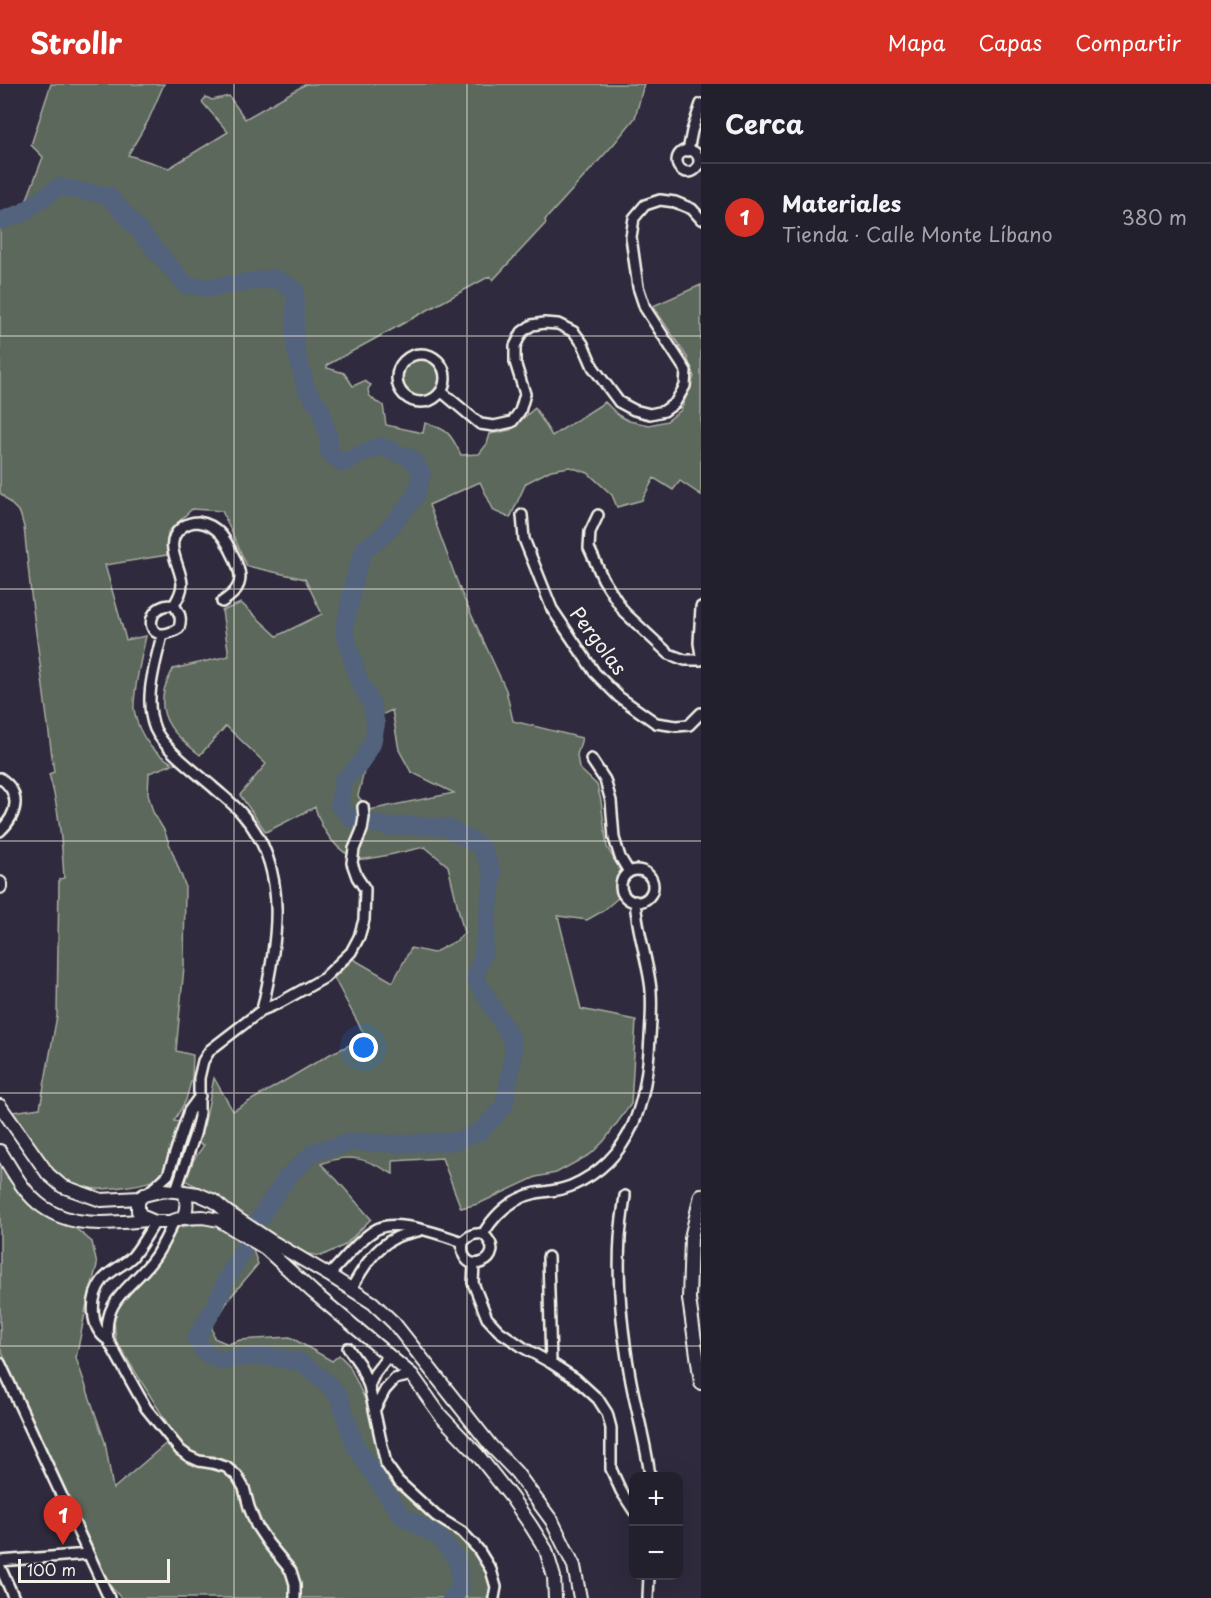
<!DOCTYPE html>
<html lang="es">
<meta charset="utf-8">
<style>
:root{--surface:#23202e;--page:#2f2d3a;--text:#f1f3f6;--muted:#a3a3aa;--line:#403e4a;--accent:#d93025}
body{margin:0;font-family:"Playpen Sans",sans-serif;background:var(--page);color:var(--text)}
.controls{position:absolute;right:18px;bottom:18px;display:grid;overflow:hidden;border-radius:12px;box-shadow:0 6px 24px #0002}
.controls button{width:54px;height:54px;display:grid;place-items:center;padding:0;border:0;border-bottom:2px solid var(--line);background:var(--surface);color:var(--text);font:30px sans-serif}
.scale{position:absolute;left:18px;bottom:15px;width:152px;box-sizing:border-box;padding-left:6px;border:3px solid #f4f1e8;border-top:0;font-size:16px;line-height:21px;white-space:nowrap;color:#f4f1e8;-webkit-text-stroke:4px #2f2a3d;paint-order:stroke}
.you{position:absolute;left:364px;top:964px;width:21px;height:21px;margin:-15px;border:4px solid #fff;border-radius:50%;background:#1a73e8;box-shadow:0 0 0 9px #1a73e833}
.badge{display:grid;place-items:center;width:39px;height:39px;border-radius:50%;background:var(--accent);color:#fff;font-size:20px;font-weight:700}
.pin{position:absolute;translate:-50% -50px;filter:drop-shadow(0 2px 3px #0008)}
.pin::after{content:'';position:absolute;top:32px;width:21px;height:18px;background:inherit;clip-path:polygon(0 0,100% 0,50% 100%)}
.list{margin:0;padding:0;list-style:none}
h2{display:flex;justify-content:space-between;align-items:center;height:78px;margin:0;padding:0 24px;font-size:26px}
h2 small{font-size:20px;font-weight:400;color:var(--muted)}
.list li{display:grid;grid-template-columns:39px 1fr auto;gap:18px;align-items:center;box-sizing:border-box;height:108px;padding:0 24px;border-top:2px solid var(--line)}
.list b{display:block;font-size:22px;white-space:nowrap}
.list p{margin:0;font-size:20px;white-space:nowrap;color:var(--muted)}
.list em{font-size:20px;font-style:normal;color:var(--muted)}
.map{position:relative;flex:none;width:701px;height:1514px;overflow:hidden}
header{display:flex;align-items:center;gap:36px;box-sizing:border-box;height:84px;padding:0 30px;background:var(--accent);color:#fff}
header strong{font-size:28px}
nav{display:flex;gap:33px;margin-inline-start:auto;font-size:21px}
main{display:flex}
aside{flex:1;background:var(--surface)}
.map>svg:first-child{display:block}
.green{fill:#5b675b;stroke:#a8aca2;stroke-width:1.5;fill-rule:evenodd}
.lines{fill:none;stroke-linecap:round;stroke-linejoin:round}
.river{stroke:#52637d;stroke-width:18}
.minor-casing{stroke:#f4f1e8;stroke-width:14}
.tertiary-casing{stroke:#f4f1e8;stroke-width:16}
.minor{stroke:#2f2a3d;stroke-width:9}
.tertiary{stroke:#2f2a3d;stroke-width:12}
.grid{fill:none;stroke:#f4f1e8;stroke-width:1.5;stroke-opacity:0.55}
.labels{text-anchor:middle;stroke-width:5;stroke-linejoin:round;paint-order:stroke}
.street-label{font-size:20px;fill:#f4f1e8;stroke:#2f2a3d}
</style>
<header>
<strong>Strollr</strong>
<nav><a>Mapa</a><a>Capas</a><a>Compartir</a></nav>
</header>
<main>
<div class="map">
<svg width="701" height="1514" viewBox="0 0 701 1514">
<rect width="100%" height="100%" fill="#2f2a3d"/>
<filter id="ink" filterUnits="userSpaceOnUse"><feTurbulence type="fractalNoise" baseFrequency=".0167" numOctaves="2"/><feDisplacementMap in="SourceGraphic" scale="12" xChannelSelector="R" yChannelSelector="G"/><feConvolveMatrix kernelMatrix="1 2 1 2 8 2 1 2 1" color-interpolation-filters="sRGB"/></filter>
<g filter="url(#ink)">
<!-- green -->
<path class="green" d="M 51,0 L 164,0 L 148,37 L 128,71 L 169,84 L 228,48 L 202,18 L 206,13 L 212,16 L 229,12 L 245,35 L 306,0 L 644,0 L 635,34 L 613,61 L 545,136 L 546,139 L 493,196 L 490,192 L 327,281 L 327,284 L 344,289 L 353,302 L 364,297 L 371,301 L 368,305 L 369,311 L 376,318 L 383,321 L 386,341 L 423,349 L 425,339 C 448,345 451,350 461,371 L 479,370 L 487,360 L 490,350 L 510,346 L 535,324 L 552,352 L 605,318 L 618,331 L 629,337 L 649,341 L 667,337 L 681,326 L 694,293 L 687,273 L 653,222 L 701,201 L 701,411 L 680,397 L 673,406 L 654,394 L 642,416 L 617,423 L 612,411 L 588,389 L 570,383 L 551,386 L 526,399 L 510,434 L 494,427 L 480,398 L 429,421 L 461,508 L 506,606 L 513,637 L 582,654 L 577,671 L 579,684 L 597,701 L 601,717 L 607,763 L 620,786 L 619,813 L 603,827 L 587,836 L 558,832 L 581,925 L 636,936 L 631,1020 L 604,1057 L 591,1070 L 556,1089 L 536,1093 L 478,1120 L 461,1124 L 442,1074 L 393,1077 L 393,1090 C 367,1075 350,1068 321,1080 L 337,1096 L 371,1135 L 345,1161 L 321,1172 L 307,1170 L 286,1160 L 238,1131 L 210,1109 L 186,1097 L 194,1075 L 204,1061 L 174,1052 C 172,1062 169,1085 161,1092 C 150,1101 103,1107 89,1104 C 79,1102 67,1097 59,1091 C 38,1075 26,1050 12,1028 L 40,1024 L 57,932 L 59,795 L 64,794 C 62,759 59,724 49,690 L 54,688 L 31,510 L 24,443 L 20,429 L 0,409 L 0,137 L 22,128 L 43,73 L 31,61 ZM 192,425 L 222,427 L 247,482 L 305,495 L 322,530 L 277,552 L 241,519 L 222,527 L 229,572 L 173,585 C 170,592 165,600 164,607 C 157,638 179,654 200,671 L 226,642 L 266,680 L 240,711 L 266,748 L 315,723 C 321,745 336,769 359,775 C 367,777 414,765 425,763 L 448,782 L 464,849 L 456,857 L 433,869 L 411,864 L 393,898 L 353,875 L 334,894 L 366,954 L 332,969 L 233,1027 L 214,994 L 204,1042 L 174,1037 L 186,1016 L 192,994 L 193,971 L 176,967 L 184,883 L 185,801 L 164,746 L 153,728 L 148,710 L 149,689 L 173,680 C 166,675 157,670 151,663 C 143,653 136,639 134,625 C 133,608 142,570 146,552 L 126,556 L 105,481 L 167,471 L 168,448 ZM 392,626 L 399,666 L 411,688 L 454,709 L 369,726 L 358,712 L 367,675 L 364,661 L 368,642 L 377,633 Z
M402 294a19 19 0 1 1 38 0a19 19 0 1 1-38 0Z
M 0,1081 L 6,1092 L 43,1131 L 75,1144 L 92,1158 L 97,1181 L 87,1219 L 76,1274 L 105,1358 L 113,1405 L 170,1356 L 183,1372 L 215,1383 L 231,1391 L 243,1411 L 254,1440 L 270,1468 L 288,1490 L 293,1510 L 292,1514 L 121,1514 L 111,1503 L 0,1264 Z
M 203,1139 L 225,1145 L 252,1163 L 258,1180 L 229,1215 L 212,1243 L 214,1254 L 228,1260 L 240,1256 L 290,1253 L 332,1277 L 339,1271 L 349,1281 L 368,1322 L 373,1349 L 391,1395 L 433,1437 L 465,1455 L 485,1482 L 492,1495 L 491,1514 L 295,1514 L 293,1483 L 274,1460 L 257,1429 L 250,1407 L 239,1389 L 213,1372 L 197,1372 L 182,1363 L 116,1257 L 114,1236 L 120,1216 L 175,1144 Z"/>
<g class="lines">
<!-- river -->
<path class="river" d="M 0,137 L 22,129 L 59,103 L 109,112 L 186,201 L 209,204 L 275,194 L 295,206 L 295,262 L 306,304 L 321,326 L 329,355 L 329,368 L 342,379 L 380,362 L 412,375 L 422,390 L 415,413 L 381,454 L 365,464 L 356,488 L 344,547 L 358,594 L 371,619 L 376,640 L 372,660 L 360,680 L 343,697 L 339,721 L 351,734 L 389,743 L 409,741 L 447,744 L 481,762 L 493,790 L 483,870 L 475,894 L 511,954 L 514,967 L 504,1022 L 481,1047 L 456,1057 L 404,1060 L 351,1058 L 314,1068 L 288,1092 L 264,1127 L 227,1195 L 215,1222 L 196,1254 L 205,1269 L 222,1277 L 237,1274 L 264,1272 L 301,1278 L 326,1298 L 340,1314 L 349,1345 L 357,1364 L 385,1408 L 401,1431 L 440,1454 L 457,1476 L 461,1504 L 451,1514"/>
<!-- minor casing -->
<g class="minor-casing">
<path id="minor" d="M677 77a11 11 0 1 1 22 0a11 11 0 1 1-22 0Z
M 688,67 L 692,47 L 701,20
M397 294a24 24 0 1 1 48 0a24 24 0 1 1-48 0Z
M 442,308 L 480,340 L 494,342 L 512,338 L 520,327 L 525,310 L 515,278 L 515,262 L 522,248 L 532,241 L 544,239 L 558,240 L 574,248 L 583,260 L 593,283 L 619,318 L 634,326 L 650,330 L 664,327 L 675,319 L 685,302 L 686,287 L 645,224 L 638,203 L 631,153 L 634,134 L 645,121 L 660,116 L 675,118 L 692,125 L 701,135
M 522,431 L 524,455 L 552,525 L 595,589 L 619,613 L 656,639 L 676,642 L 689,641 L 701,629
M 598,431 L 590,448 L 589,464 L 603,495 L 624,528 L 669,570 L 685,576 L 701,576
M 174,521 C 178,514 182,508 182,500 C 181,481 162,460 181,444 C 186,440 193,438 198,438 C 220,441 227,458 235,475 C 237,481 240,487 240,493 C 240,505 231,512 222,518
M 174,521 C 180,530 182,534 179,544 C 147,564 144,528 164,522 C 167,521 171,521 174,521 Z
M 701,523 L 699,559 L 701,571
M 162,551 C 155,581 143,616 155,645 C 164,665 196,688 213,703 C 223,712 234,720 243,731 C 291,785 277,862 262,926
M 591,675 L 605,696 L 611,717 L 614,754 L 620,773 L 629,788
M 0,694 C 22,709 18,730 0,747
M621 802a16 16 0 1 1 32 0a16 16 0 1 1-32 0Z
M 176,1106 L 195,1050 L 199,1033 L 199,994 L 203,977 L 210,966 L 262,926 L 279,919 L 324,894 L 351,868 L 359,853 L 364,836 L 365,805 L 357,793 L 352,779 L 354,765 L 362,746 L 364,733 L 363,723
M 149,1108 L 168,1091 L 189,1027 L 200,1012
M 625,1112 C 623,1126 621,1140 620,1154 C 617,1200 622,1247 630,1292 C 636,1326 646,1359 650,1392
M 155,1138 C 148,1149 140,1164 132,1173 C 123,1182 110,1186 102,1197 C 90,1213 89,1244 108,1256 L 146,1324 L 180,1366 L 188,1372 L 199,1377 L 212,1379 L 226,1383 L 237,1392 L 244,1404 L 249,1423 L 256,1441 L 268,1459 L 291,1487 L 295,1500 L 295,1514
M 483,1150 C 495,1130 512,1114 536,1109 C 548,1107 559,1107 571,1102 C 634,1075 647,1015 650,953 C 651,936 653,916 650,898 C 646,871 637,845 635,817
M 463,1158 C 457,1197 513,1176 483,1150
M 463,1158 C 469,1151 474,1149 483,1150
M 548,1173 L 551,1279
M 474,1180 L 473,1199 L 487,1234 L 499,1247 L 524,1264 L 551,1279 L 576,1295 L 598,1315 L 607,1329 L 611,1344 L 611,1385 L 621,1407 L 634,1427
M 329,1191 C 343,1177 360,1154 377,1145 C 397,1134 442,1151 463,1158
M 351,1205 C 362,1186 374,1164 395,1154 C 401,1150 411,1149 418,1147
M 108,1256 C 102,1216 130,1205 151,1178 C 161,1166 167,1151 174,1137
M 348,1264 L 360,1281 L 369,1302 L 386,1380 L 398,1397 L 436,1432 L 462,1448 L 478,1465 L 491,1486 L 496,1503 L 494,1514
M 0,1279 L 109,1514
M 369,1302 L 375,1289 L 389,1271
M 375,1325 L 385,1306 L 395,1295 L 412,1291
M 0,1477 L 88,1470
M 0,1483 L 14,1514
M 648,1514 L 649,1492"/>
</g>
<!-- tertiary casing -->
<g class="tertiary-casing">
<path id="tertiary" d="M 0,799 L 0,803
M 0,1022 L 48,1090 L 62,1102 L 101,1116 L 140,1114
M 0,1067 C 12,1086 24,1110 43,1123 C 74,1145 113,1139 148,1136
M 184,1108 L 198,1110 L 214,1117 L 227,1128 L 271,1157 L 329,1191 L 373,1219 L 394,1239 L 491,1362 L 516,1388 L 552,1437 L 574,1482 L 580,1514
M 701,1111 L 691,1154 L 689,1215 L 701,1299
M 182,1134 C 188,1126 187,1116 184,1108 L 164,1106 L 144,1111 L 140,1114 L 138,1118 L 138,1127 L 143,1133 L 155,1138 L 170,1138 L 182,1134 L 203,1133 L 219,1136 L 265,1164 L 313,1208 L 412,1291 L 441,1332 L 477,1370 L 511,1413 L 531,1442 L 546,1466 L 554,1493 L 555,1514"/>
</g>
<!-- minor -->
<use href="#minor" class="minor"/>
<!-- tertiary -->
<use href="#tertiary" class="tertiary"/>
</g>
</g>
<!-- grid -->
<path class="grid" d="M 234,0 L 234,1514M 467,0 L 467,1514M 0,252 L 701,252M 0,505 L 701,505M 0,757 L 701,757M 0,1009 L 701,1009M 0,1262 L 701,1262"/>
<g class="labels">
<!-- street labels -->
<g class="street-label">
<text transform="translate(598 557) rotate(53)" y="7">Pergolas</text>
</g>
</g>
</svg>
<div class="controls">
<button>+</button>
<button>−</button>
</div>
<div class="scale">100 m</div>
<div class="you"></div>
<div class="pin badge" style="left:63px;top:1461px">1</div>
</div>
<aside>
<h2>Cerca<small></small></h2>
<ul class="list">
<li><span class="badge">1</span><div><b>Materiales</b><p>Tienda · Calle Monte Líbano</p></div><em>380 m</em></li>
</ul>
</aside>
</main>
